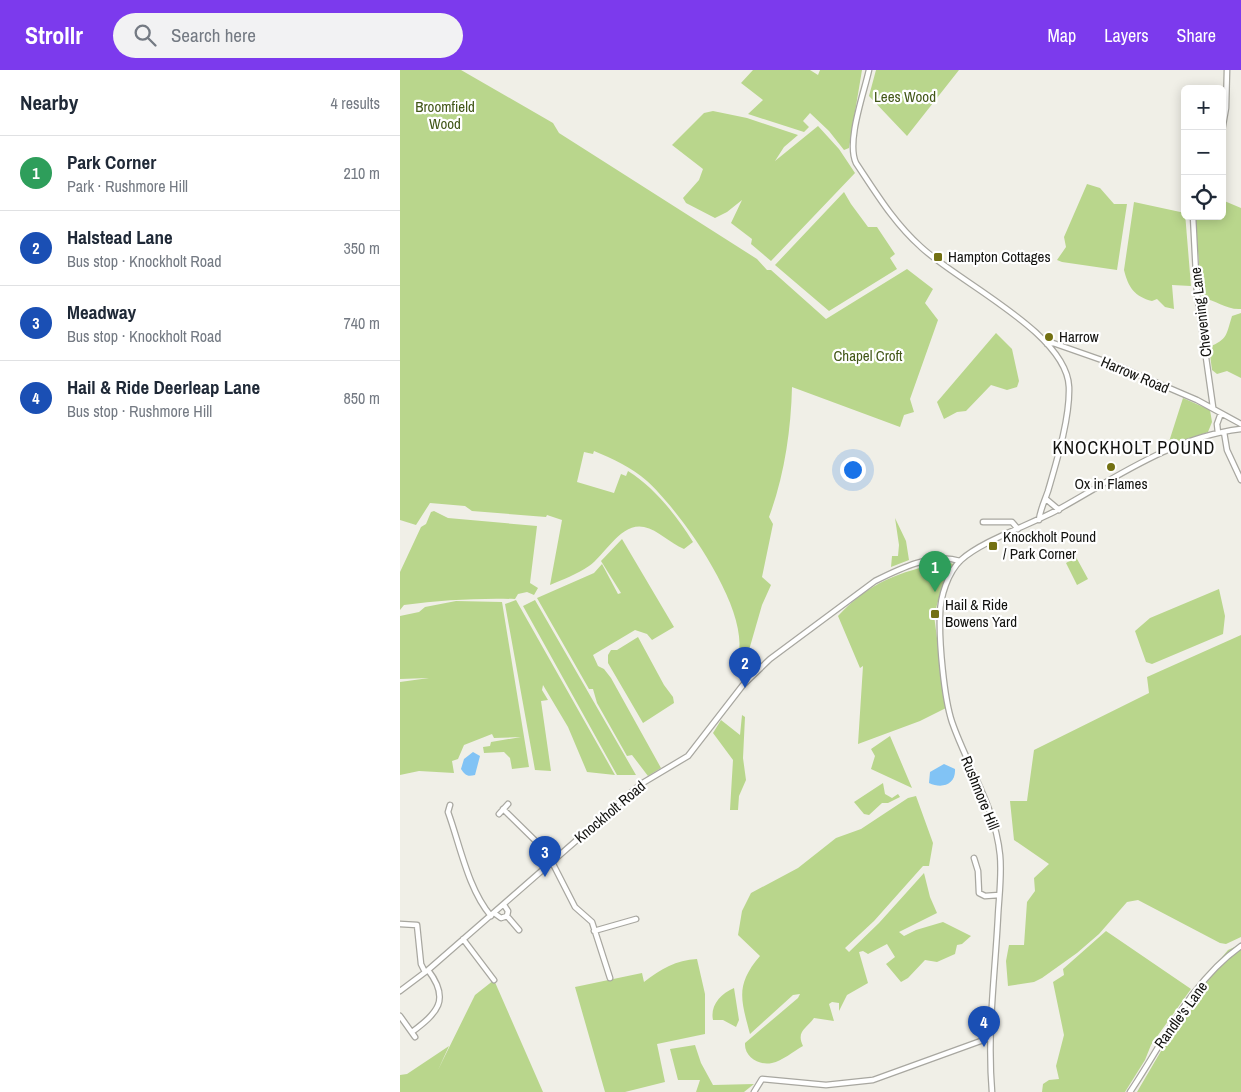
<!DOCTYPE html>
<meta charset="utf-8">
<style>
:root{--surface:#fff;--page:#f2f2f3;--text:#1f2937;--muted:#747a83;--line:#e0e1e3;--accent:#7c3aed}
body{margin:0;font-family:"Archivo Narrow",sans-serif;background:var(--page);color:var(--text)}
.controls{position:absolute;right:15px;top:15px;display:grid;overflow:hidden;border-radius:8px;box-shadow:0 2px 12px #0003}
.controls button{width:45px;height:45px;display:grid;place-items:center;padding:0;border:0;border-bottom:1px solid var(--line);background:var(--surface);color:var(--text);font:25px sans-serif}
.you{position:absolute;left:452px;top:399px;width:18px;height:18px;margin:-12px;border:4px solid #fff;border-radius:50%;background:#1a73e8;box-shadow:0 0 0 8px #1a73e833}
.badge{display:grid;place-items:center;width:32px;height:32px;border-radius:50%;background:var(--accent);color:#fff;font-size:16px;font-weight:700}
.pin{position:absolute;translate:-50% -41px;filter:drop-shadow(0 1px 2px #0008)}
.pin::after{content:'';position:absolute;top:26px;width:18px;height:15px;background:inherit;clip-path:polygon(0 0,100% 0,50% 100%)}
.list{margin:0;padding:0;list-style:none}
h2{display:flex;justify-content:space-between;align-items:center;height:65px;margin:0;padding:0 20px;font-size:21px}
h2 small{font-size:16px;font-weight:400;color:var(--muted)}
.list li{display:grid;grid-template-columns:32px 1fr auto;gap:15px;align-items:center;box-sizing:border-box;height:75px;padding:0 20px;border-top:1px solid var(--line)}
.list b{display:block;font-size:19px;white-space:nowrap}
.list p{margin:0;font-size:16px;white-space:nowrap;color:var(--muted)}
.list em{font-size:16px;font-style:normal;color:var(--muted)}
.icon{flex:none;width:28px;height:28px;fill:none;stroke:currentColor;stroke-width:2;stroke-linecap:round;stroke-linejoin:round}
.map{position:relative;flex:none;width:841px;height:1022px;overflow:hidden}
header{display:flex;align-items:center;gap:30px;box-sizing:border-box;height:70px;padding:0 25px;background:var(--accent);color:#fff}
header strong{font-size:24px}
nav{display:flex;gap:28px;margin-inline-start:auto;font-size:18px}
.search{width:350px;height:45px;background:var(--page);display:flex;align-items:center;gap:12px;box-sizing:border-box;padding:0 18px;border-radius:28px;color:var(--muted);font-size:19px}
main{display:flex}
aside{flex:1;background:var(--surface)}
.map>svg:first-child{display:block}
.green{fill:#b9d68c}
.water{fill:#81c3f5}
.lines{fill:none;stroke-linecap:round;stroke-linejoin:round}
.minor-casing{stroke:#a8a7a0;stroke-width:7}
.minor{stroke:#fff;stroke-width:4.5}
.poi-dot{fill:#737113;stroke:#fff;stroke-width:2}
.labels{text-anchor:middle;stroke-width:4.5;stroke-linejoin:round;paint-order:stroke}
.park-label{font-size:15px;fill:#425718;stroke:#fff}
.poi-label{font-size:15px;fill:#12120f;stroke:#fff;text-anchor:start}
.street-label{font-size:15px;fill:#12120f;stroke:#fff}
.quarter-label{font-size:18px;letter-spacing:1px;fill:#12120f;stroke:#fff}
</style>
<header>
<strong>Strollr</strong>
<div class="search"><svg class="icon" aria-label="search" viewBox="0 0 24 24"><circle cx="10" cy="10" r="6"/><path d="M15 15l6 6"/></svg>Search here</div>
<nav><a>Map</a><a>Layers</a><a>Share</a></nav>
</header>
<main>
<aside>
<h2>Nearby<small>4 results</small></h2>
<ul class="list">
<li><span class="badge" style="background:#2e9e5b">1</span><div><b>Park Corner</b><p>Park · Rushmore Hill</p></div><em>210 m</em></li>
<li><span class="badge" style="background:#1a4fb4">2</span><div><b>Halstead Lane</b><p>Bus stop · Knockholt Road</p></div><em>350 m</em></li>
<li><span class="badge" style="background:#1a4fb4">3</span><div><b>Meadway</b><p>Bus stop · Knockholt Road</p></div><em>740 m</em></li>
<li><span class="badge" style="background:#1a4fb4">4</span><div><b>Hail &amp; Ride Deerleap Lane</b><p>Bus stop · Rushmore Hill</p></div><em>850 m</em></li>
</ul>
</aside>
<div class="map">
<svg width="841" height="1022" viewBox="0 0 841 1022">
<rect width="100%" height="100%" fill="#f0efe7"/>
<!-- green -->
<path class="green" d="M 0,0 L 61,0 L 153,53 L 159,63 L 357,189 L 367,200 L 371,200 L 426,249 L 507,199 L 533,219 L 525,233 L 538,250 L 510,329 L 514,342 L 504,345 L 500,357 L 392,317 C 391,361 384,407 369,447 L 373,454 L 362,507 L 371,515 L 362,535 L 347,587 L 339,581 C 346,534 281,442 247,411 C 231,397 213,389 194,381 L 193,384 L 184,382 L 177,412 L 214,423 L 221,404 L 226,406 L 228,401 C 254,417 277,446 293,472 L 284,479 C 270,473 258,460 244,457 C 221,452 205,485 189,496 C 177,504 162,510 150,515 L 162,450 L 147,445 L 146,447 L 72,441 L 65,436 L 30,433 L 16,455 L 0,450 Z
M 353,0 L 410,0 L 418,5 L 420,0 L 462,0 L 449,78 L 444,80 L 429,61 L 410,43 L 403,51 L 409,57 L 404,62 L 348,44 L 363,30 L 341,13 Z
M 476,0 L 559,0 L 507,66 L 469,26 Z
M 313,41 L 347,48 L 398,65 L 384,77 L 375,91 L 418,56 L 439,79 L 455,103 L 371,191 L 351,174 L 352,169 L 331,153 L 342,130 L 327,142 L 315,148 L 286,133 L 283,128 L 299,110 L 303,99 L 272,75 L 304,43 Z
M 687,114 L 700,118 L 714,134 L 727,134 L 717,200 L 662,192 L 657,190 L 666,177 L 664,167 Z
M 444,122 L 451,134 L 468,157 L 477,157 L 495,184 L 490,188 L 497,199 L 429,241 L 375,195 Z
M 822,130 L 841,138 L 841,239 C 826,240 816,230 802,228 L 795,146 L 822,146 Z
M 734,132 L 785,143 L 791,216 L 772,215 L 774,239 L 765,237 L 757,229 L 752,231 C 735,227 728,217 724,200 Z
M 841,243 L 841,308 L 827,301 L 817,304 L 812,300 L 809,277 C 828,269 826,265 832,246 Z
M 596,263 L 612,279 L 619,311 L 617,317 L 607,320 L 591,315 L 566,341 L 557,342 L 544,349 L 537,332 Z
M 783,328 L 810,340 L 812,352 L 808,362 L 767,378 Z
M 34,441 L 48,448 L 137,456 L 130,513 L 138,518 L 134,525 L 127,522 L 118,524 L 115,529 C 78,528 41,530 4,535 L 0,540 L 0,502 L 21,457 L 26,454 L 31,442 Z
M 495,448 L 506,471 L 509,490 L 491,497 L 492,486 L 498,486 L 499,475 Z
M 222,469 L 274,557 L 252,570 L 247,564 L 235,560 L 193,585 L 198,596 L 204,599 L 211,608 L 261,698 L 248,706 L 232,685 L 227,686 L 197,633 L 193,619 L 189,619 L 137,528 L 194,503 L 202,494 L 218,524 L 221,523 L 201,491 Z
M 676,487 L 688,509 L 677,515 L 666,493 Z
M 543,492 L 555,494 L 544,511 L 534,545 L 546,638 L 520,651 L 458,674 L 463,596 L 460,598 L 438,546 C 471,511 498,503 543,492 Z
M 819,519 L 825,546 L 823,564 L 752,594 L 746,592 L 735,561 L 750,548 Z
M 116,530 L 215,705 L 187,702 L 168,657 L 143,615 L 142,620 L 148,630 L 141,631 L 151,701 L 135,700 L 105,534 Z
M 135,530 L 236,705 L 217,705 L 123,536 Z
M 56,531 L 102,532 L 129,697 L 112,699 L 110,688 L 104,682 L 84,683 L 83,677 L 90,676 L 91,672 L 121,667 L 94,668 L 92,664 L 64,675 L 58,689 L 52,691 L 54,703 L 19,701 L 0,705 L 0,612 L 29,608 L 0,609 L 0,546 L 19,542 L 25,537 Z
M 841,565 L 841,867 L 826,874 L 820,873 L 738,830 L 727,832 L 699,864 L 677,883 L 642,908 L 634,912 L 608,916 L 606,891 L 609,875 L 624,875 L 627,832 L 635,821 L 634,808 L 649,794 L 614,770 L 610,731 L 627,731 L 634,680 L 749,623 L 747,607 Z
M 238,567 L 264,615 L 273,627 L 274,633 L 243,653 L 208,593 L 208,585 L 211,580 L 217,580 Z
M 342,645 L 345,647 L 343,688 L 346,710 L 339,726 L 338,740 L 330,740 L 333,690 L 313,663 L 321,650 L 340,665 Z
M 490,666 L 512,718 L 471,699 L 475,686 L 471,679 Z
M 483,713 L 485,724 L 492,728 L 498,724 L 500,727 L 488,733 L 482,733 L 469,745 L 464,744 L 454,732 Z
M 516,726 L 533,773 L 529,796 L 523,796 L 474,851 L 445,878 L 449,882 L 479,853 L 524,803 L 530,827 L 537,843 L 499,862 L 504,866 L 516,860 L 543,852 L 571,866 L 562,874 L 557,875 L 555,884 L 537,892 L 525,890 L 508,908 L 501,912 L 486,894 L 495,887 L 487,874 L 468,884 L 463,881 L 459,882 L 468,913 L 447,925 L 439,941 L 439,933 L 432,932 L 429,934 L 434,951 L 414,948 C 406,959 396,961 403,976 C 394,981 382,991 372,993 C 359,996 344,987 345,973 L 398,928 L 400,924 L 393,925 L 350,964 C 341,930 335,915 360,886 L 338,865 L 342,841 L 351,823 L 398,798 L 436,768 L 461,759 L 508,728 Z
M 706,861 L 791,919 L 751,975 L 745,990 L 725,1022 L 642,1022 L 643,1014 L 649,1010 L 659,1009 L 656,996 L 664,965 L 653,912 L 664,905 L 663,899 Z
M 841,874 L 841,1022 L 737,1022 L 761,981 L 803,924 L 797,917 L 828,880 Z
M 297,889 L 305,924 L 305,964 L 257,974 L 265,1012 L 225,1022 L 205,1022 L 175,917 L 242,903 L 244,912 C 261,899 276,890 297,889 Z
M 94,910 L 143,1022 L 0,1022 L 0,1005 L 7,1004 L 49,976 L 38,1000 L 75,925 Z
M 334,918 L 339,950 L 336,957 L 323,950 L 313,950 C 310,936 320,924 334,918 Z
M 295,975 L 301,993 L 313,1015 L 354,1014 L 344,1022 L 296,1022 L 300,1010 L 278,1010 L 270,979 Z"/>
<!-- water -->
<path class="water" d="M 73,682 L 80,686 L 75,705 C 67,707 65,705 61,699 L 64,689 Z
M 544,694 L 555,699 C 556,715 542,719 529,713 L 530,702 Z"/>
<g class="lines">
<!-- minor casing -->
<g class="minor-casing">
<path id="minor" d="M 469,0 C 464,23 446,72 456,93 C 476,123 494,153 521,177 C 558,212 667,263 669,317 C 670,348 657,390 648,421 C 645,430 640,440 639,450
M 822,61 L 826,38 L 827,0
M 793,146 L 797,224 L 813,337
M 647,274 L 653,273 L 713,294 L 797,330 L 841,354
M 824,362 L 827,380 L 841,410
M 818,363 L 817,354 L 821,343
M 646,429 L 659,440
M 583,452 L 612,452 L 618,459
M 50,735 L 48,742 C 60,775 68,819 91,846
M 103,739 L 155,790
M 99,744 L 108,734
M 574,788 L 578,801 L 579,823 L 585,826 L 599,825
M 152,792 L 175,837 L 192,852 L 210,908
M 94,843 L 101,848 L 107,846 L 108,841 L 104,835
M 107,846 L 119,860
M 0,854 L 17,855 L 21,894 L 25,902
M 194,861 L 236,849
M 63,869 L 94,910
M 0,921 L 28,900 L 241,714 L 288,686 L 343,615 L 370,589 L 475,511 C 499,499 533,482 560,491
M 0,946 L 15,967
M 12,962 C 37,943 51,930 28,900
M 354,1022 L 362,1009 L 426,1015 L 473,1010 L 589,968
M 592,1022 C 587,961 595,906 598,846 C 599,826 602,805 600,785 C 595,736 568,698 552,652 C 544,628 539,572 540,545 C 540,527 548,502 561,490 C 583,470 633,454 661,438 C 718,406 774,367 841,359
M 730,1022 C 764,972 790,912 841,876"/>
</g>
<!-- minor -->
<use href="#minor" class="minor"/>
</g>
<!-- markers -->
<g class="poi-dot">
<rect x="533" y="182" width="10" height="10" rx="2.5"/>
<circle cx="649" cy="267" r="5"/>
<circle cx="711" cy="397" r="5"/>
<rect x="588" y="471" width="10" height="10" rx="2.5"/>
<rect x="530" y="539" width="10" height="10" rx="2.5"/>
</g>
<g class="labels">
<!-- park labels -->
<g class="park-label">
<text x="505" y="32">Lees Wood</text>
<text x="45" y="42">Broomfield<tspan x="45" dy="17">Wood</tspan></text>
<text x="468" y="291">Chapel Croft</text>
</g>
<!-- poi labels -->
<g class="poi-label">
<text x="548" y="192">Hampton Cottages</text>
<text x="659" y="272">Harrow</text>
<text x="711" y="419" text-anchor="middle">Ox in Flames</text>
<text x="603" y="472">Knockholt Pound<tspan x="603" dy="17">/ Park Corner</tspan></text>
<text x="545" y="540">Hail &amp; Ride<tspan x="545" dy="17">Bowens Yard</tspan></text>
</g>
<!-- street labels -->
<g class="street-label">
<text transform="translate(801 242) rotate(-97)" y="5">Chevening Lane</text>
<text transform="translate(735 305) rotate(23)" y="5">Harrow Road</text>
<text transform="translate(580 723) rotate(68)" y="5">Rushmore Hill</text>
<text transform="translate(210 742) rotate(-40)" y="5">Knockholt Road</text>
<text transform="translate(781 945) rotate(-54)" y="5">Randle's Lane</text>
</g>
<!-- quarter labels -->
<g class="quarter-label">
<text x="734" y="384">KNOCKHOLT POUND</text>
</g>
</g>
</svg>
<div class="controls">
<button>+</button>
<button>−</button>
<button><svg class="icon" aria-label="locate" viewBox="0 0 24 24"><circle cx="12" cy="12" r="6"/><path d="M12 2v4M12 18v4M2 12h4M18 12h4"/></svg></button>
</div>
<div class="you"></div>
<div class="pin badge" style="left:535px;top:522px;background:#2e9e5b">1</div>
<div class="pin badge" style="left:345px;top:618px;background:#1a4fb4">2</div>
<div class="pin badge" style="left:145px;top:807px;background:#1a4fb4">3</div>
<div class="pin badge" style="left:584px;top:977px;background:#1a4fb4">4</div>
</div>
</main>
